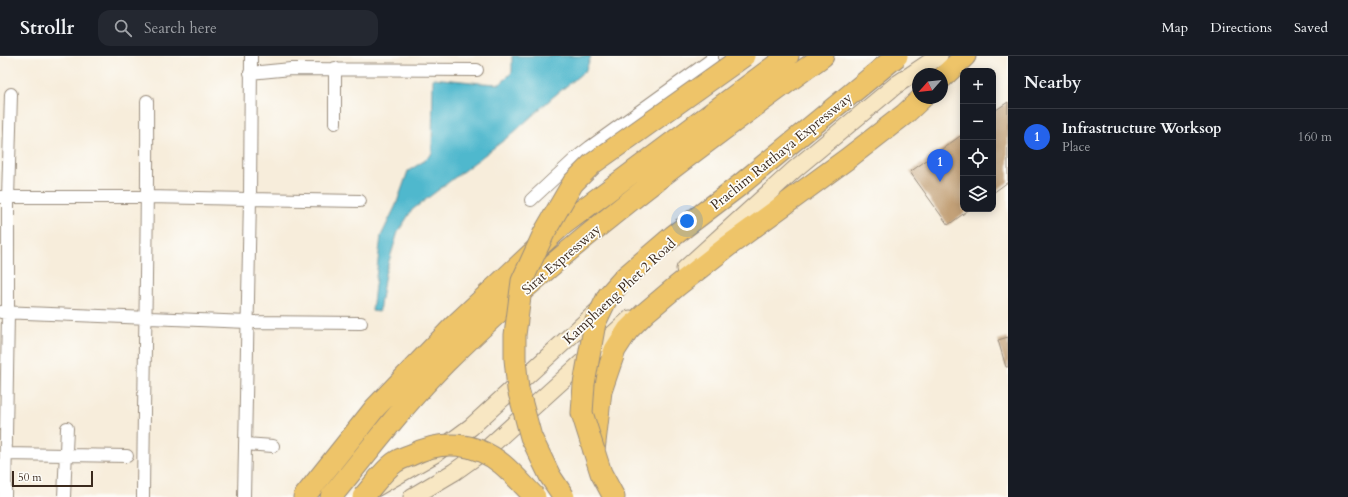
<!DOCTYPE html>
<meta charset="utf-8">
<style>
:root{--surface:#171b24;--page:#242831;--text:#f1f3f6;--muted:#9ea1a6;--line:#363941;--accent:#2563eb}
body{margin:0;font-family:Cardo,serif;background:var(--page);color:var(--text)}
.controls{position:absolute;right:12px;top:12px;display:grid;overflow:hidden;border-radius:8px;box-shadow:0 2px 10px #0003}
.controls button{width:36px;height:36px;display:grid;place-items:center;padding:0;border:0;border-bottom:1px solid var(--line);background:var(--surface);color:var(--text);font:20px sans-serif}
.compass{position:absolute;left:912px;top:12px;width:36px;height:36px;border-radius:50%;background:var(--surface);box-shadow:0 2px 10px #0003;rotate:243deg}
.scale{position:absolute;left:12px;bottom:10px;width:81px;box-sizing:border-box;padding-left:4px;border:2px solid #3b2a1e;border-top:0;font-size:11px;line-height:14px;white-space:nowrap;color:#3b2a1e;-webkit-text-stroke:3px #fdfcf7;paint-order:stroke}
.you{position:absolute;left:687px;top:165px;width:14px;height:14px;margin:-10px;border:3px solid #fff;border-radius:50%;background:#1a73e8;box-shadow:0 0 0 6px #1a73e833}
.badge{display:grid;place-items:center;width:26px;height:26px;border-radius:50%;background:var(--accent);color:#fff;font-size:13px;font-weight:700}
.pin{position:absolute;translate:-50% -33px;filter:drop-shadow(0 1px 2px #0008)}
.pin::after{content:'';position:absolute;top:21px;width:14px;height:12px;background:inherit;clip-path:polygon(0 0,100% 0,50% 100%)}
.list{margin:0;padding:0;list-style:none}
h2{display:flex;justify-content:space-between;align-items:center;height:52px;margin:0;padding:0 16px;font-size:17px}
h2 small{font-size:13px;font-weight:400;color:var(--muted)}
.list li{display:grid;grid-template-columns:26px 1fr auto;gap:12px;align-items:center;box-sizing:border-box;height:56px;padding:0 16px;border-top:1px solid var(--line)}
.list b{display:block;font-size:15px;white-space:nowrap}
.list p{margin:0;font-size:13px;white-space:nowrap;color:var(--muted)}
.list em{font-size:13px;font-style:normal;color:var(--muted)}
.icon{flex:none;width:22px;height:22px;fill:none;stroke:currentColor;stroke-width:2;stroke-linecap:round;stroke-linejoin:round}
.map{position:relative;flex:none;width:1008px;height:441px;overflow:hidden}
header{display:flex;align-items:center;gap:24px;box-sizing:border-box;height:56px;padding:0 20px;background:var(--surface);border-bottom:1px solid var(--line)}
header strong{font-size:19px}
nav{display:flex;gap:22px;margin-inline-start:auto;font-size:14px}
.search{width:280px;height:36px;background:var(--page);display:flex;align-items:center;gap:10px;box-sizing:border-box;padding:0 14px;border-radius:12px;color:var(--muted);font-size:15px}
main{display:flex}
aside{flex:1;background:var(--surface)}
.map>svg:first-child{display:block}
.water{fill:#4fb8cd;stroke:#457176}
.building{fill:#c3a178}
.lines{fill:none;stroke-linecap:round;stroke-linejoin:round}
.minor-casing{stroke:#998c7c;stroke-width:14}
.secondary-casing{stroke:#998c7c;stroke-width:19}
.motorway-casing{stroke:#998c7c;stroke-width:23}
.minor{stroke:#fff;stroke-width:12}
.secondary{stroke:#f8e7c3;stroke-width:17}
.motorway{stroke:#eec469;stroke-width:21}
.motorway-bridge-casing{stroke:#998c7c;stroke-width:23;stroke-linecap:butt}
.motorway-bridge{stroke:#eec469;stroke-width:21}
.labels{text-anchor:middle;stroke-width:3.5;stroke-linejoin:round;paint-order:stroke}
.street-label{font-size:14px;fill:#3b2a1e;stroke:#fdfcf7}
</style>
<header>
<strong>Strollr</strong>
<div class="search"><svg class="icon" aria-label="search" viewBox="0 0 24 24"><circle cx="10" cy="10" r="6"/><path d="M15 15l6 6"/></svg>Search here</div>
<nav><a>Map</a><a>Directions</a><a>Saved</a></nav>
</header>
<main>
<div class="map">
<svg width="1008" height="441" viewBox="0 0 1008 441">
<rect width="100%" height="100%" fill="#fdfcf7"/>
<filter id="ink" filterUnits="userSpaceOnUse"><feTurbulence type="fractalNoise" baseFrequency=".025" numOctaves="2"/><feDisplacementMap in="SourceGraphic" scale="8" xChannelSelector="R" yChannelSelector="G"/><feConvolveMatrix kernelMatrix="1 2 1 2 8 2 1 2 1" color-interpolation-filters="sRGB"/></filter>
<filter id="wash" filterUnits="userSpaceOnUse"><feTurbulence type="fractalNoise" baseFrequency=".012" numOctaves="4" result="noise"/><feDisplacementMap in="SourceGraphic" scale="16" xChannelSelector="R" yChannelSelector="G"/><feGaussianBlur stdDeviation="0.9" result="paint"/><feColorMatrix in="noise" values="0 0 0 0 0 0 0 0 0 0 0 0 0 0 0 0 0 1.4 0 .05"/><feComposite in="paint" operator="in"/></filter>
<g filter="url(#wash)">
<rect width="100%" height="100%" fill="#f7eddb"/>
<!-- water -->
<path class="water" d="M 512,0 L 591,0 L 586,14 L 553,41 L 512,78 L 412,154 L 398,176 L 385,218 L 379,256 L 372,255 L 381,180 L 396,149 L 408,115 L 424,105 L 432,97 L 433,22 L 481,27 L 500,28 L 512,16 Z"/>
<g id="blocks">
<!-- building -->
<path class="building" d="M 1008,46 L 1008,126 L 993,137 L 993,56 Z
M 963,78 L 963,153 L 970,153 L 948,169 L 910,116 Z
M 1008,281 L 1008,311 L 1006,311 L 998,284 Z"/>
</g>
</g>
<g filter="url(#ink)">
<use href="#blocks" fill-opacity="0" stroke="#998c7c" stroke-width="1"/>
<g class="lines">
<!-- minor casing -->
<g class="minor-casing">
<path id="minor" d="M 335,12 L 335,67
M 250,17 L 291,13 L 477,14
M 0,141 L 148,141 L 360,145
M 531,144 L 576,102 L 590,91 L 708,6 L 712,3 L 712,0
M 1,256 L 248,266 L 361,267
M 245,388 L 273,390
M 6,398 L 127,400
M 5,441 L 8,256 L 8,142 L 11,38
M 64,441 L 67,372
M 143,441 C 144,309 148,177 147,45
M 244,441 L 250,143 L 251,0"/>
</g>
<!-- secondary casing -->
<g class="secondary-casing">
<path id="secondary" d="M 685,213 L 795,113 L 896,29 L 939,0
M 372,434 L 433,399 L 471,371 L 601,252
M 412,441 L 454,416 L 489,391 L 630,263"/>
</g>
<!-- motorway casing -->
<g class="motorway-casing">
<path id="motorway" d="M 942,22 L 965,0
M 304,441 L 375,352 L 454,270 L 561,170 L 788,0
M 331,441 C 368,396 404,348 446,306 C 561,192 692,96 823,0
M 614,441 L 601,417 L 594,395 L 601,335 L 615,294 L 628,274 L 645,257 L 677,230 L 728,190 L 847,103 L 905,58 L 922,42"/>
</g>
<!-- minor -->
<use href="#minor" class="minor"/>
<!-- secondary -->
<use href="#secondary" class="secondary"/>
<!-- motorway -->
<use href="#motorway" class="motorway"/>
<!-- motorway-bridge casing -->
<g class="motorway-bridge-casing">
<path id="motorway-bridge" d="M 594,395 L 582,357 L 584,328 L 595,267 L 608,240 L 625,221 L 673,180 L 740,129 L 897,0
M 363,441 C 373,430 382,416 394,407 C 399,403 405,401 411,399 C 442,383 475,386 502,408 C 514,418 524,430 535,441
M 564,441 L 550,420 L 531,381 L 518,333 L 515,303 L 515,279 L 522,225 L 544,177 L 573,127 L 592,108 L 744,0"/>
</g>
<!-- motorway-bridge -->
<use href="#motorway-bridge" class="motorway-bridge"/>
</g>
</g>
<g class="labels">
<!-- street labels -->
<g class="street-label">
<text transform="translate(781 95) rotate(-39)" y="5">Prachim Ratthaya Expressway</text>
<text transform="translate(561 203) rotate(-41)" y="5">Sirat Expressway</text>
<text transform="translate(619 235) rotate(-43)" y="5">Kamphaeng Phet 2 Road</text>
</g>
</g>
</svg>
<div class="controls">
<button>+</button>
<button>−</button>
<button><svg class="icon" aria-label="locate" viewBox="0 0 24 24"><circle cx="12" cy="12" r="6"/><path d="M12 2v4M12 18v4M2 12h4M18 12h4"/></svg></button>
<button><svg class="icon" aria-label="layers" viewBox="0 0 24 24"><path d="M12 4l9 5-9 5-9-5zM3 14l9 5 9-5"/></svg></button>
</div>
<svg class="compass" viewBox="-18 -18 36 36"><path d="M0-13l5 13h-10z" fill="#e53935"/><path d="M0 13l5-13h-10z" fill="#9ea1a6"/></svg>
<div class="scale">50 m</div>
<div class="you"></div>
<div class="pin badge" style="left:940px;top:126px">1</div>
</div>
<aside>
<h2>Nearby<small></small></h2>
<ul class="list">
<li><span class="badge">1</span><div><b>Infrastructure Worksop</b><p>Place</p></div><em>160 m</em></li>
</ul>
</aside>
</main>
